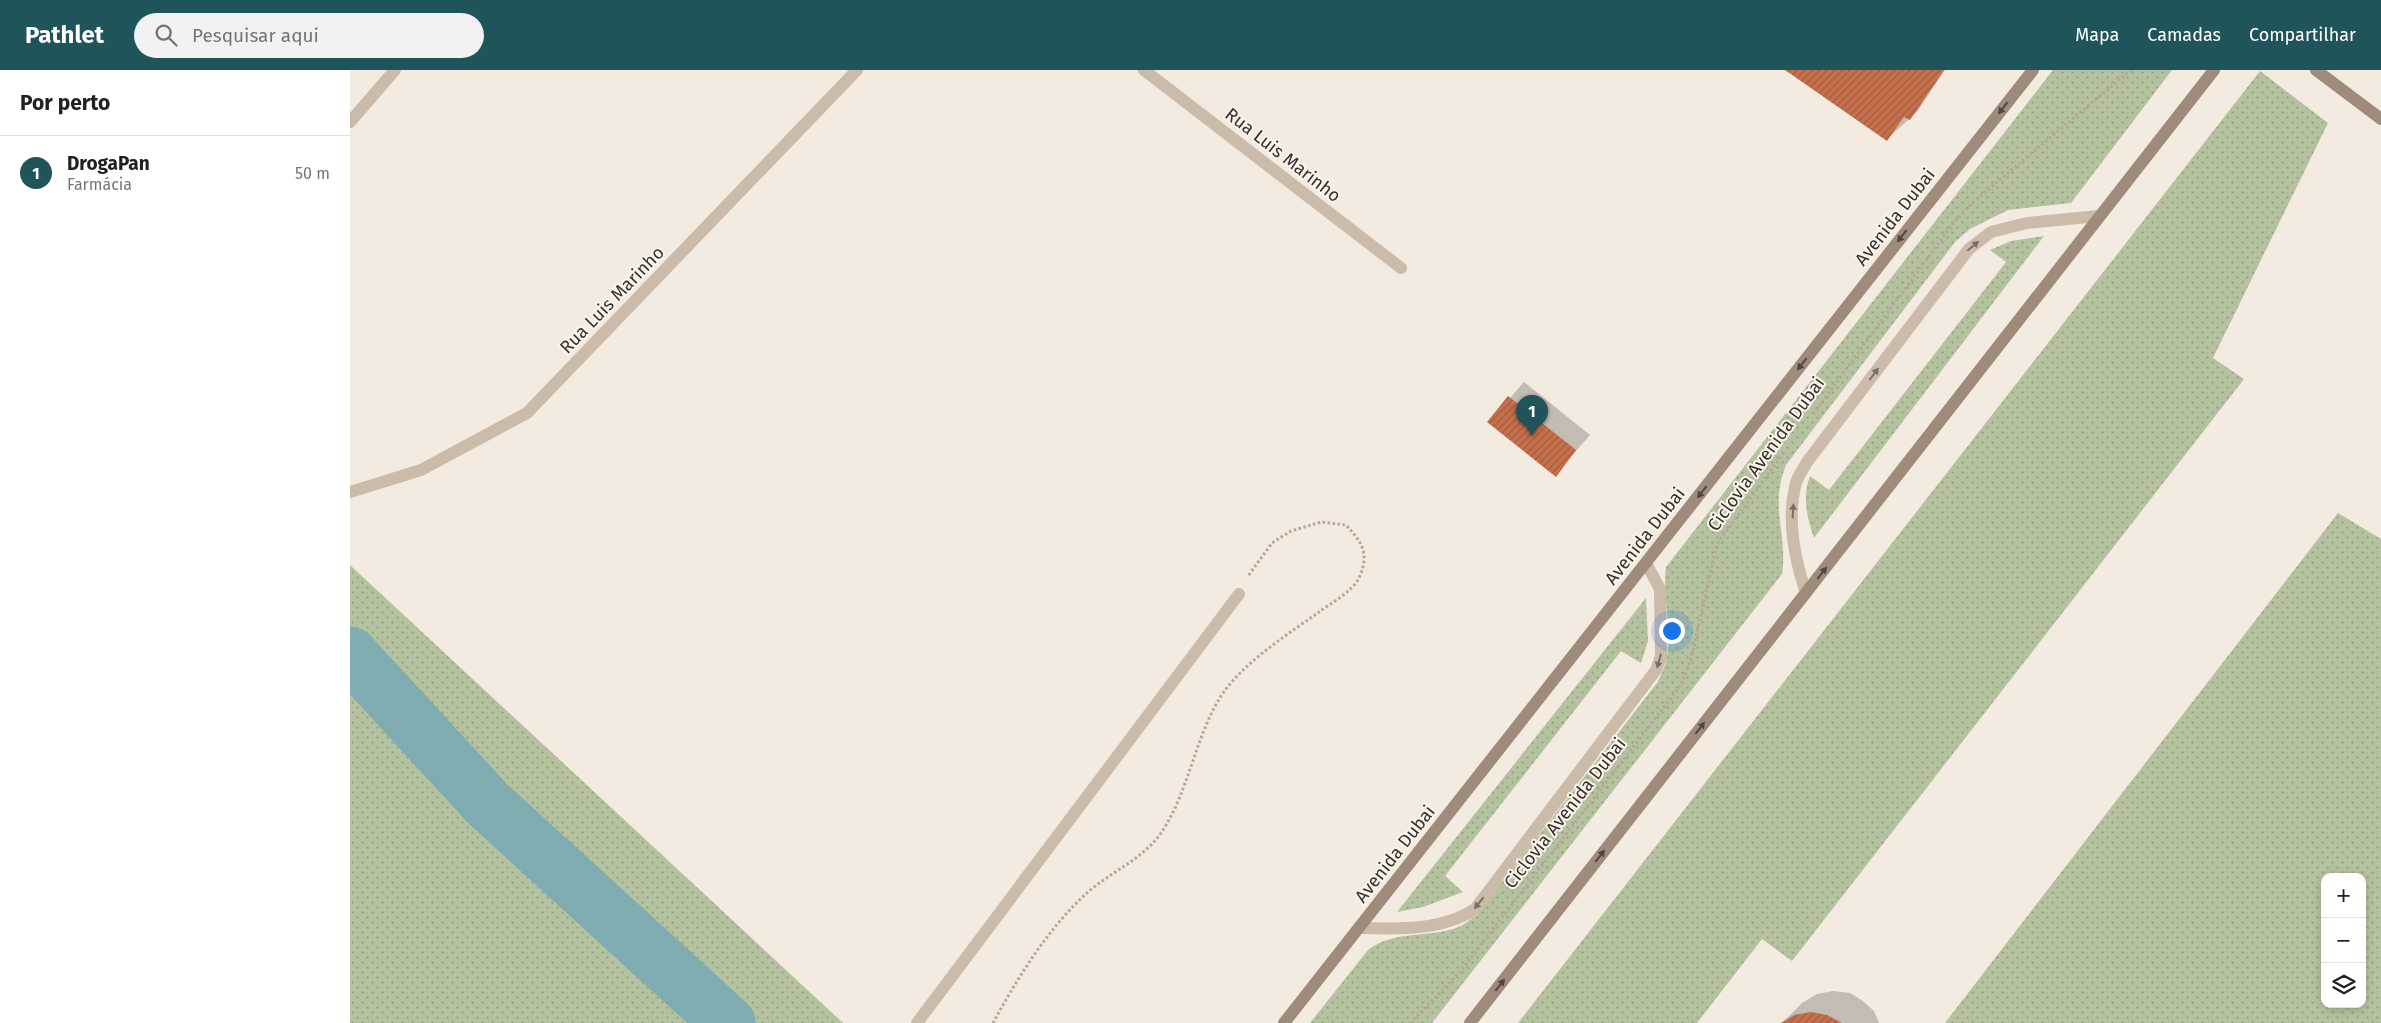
<!DOCTYPE html>
<html lang="pt">
<meta charset="utf-8">
<style>
:root{--surface:#fff;--page:#f2f2f2;--text:#202124;--muted:#757577;--line:#e0e0e0;--accent:#1f545b}
body{margin:0;font-family:"Fira Sans",sans-serif;background:var(--page);color:var(--text)}
.controls{position:absolute;right:15px;bottom:15px;display:grid;overflow:hidden;border-radius:10px;box-shadow:0 2px 8px #0003}
.controls button{width:45px;height:45px;display:grid;place-items:center;padding:0;border:0;border-bottom:1px solid var(--line);background:var(--surface);color:var(--text);font:25px sans-serif}
.you{position:absolute;left:1321px;top:560px;width:18px;height:18px;margin:-12px;border:4px solid #fff;border-radius:50%;background:#1a73e8;box-shadow:0 0 0 8px #1a73e833}
.badge{display:grid;place-items:center;width:32px;height:32px;border-radius:50%;background:var(--accent);color:#fff;font-size:16px;font-weight:700}
.pin{position:absolute;translate:-50% -41px;filter:drop-shadow(0 1px 2px #0008)}
.pin::after{content:'';position:absolute;top:26px;width:18px;height:15px;background:inherit;clip-path:polygon(0 0,100% 0,50% 100%)}
.list{margin:0;padding:0;list-style:none}
h2{display:flex;justify-content:space-between;align-items:center;height:65px;margin:0;padding:0 20px;font-size:21px}
h2 small{font-size:16px;font-weight:400;color:var(--muted)}
.list li{display:grid;grid-template-columns:32px 1fr auto;gap:15px;align-items:center;box-sizing:border-box;height:75px;padding:0 20px;border-top:1px solid var(--line)}
.list b{display:block;font-size:19px;white-space:nowrap}
.list p{margin:0;font-size:16px;white-space:nowrap;color:var(--muted)}
.list em{font-size:16px;font-style:normal;color:var(--muted)}
.icon{flex:none;width:28px;height:28px;fill:none;stroke:currentColor;stroke-width:2;stroke-linecap:round;stroke-linejoin:round}
.map{position:relative;flex:none;width:2031px;height:953px;overflow:hidden}
header{display:flex;align-items:center;gap:30px;box-sizing:border-box;height:70px;padding:0 25px;background:var(--accent);color:#fff}
header strong{font-size:24px}
nav{display:flex;gap:28px;margin-inline-start:auto;font-size:18px}
.search{width:350px;height:45px;background:var(--page);display:flex;align-items:center;gap:12px;box-sizing:border-box;padding:0 18px;border-radius:28px;color:var(--muted);font-size:19px}
main{display:flex}
aside{flex:1;background:var(--surface)}
.map>svg:first-child{display:block}
.grass{fill:url(#grass-dots);fill-rule:evenodd}
.shadow{fill:#0003}
.lines{fill:none;stroke-linecap:round;stroke-linejoin:round}
.river{stroke:#7eacb0;stroke-width:55}
.building{fill:url(#building-hatch)}
.path{stroke:#b7a695;stroke-width:3;stroke-dasharray:2.5 2.5;stroke-linecap:butt}
.lane{stroke:#cbbbab;stroke-width:12}
.street{stroke:#cbbbab;stroke-width:12}
.secondary{stroke:#9f8b7c;stroke-width:12}
.oneway{fill:#52473e}
.oneway2{fill:#7b6f64}
.labels{text-anchor:middle;stroke-width:4;stroke-linejoin:round;paint-order:stroke}
.street-label{font-size:18px;fill:#39302a;stroke:#faf4ec}
</style>
<header>
<strong>Pathlet</strong>
<div class="search"><svg class="icon" aria-label="search" viewBox="0 0 24 24"><circle cx="10" cy="10" r="6"/><path d="M15 15l6 6"/></svg>Pesquisar aqui</div>
<nav><a>Mapa</a><a>Camadas</a><a>Compartilhar</a></nav>
</header>
<main>
<aside>
<h2>Por perto<small></small></h2>
<ul class="list">
<li><span class="badge">1</span><div><b>DrogaPan</b><p>Farmácia</p></div><em>50 m</em></li>
</ul>
</aside>
<div class="map">
<svg width="2031" height="953" viewBox="0 0 2031 953">
<defs>
<pattern id="grass-dots" width="8" height="8" patternUnits="userSpaceOnUse" patternTransform="scale(1.25)"><rect width="8" height="8" fill="#b5c29f"/><path d="M2 2h.1M6 6h.1" fill="none" stroke="#949e82" stroke-width="1.8" stroke-linecap="round"/></pattern>
<pattern id="building-hatch" width="6" height="6" patternUnits="userSpaceOnUse" patternTransform="scale(1.25)"><rect width="6" height="6" fill="#c56f4b"/><path d="M-1 1l2-2M0 6l6-6M5 7l2-2" fill="none" stroke="#a15c3f"/></pattern>
</defs>
<rect width="100%" height="100%" fill="#f3ebdf"/>
<!-- grass -->
<path class="grass" d="M 1703,0 L 1822,0 L 1721,133 L 1658,140 L 1620,159 L 1605,172 L 1436,395 C 1419,437 1438,464 1432,504 L 1082,953 L 960,953 L 1018,880 C 1045,859 1081,869 1111,856 C 1116,853 1122,848 1127,845 L 1307,613 C 1330,573 1311,539 1316,497 Z
M 1910,1 L 1978,53 L 1863,288 L 1894,309 L 1442,891 L 1412,869 L 1347,953 L 1168,953 Z
M 1694,166 L 1464,468 C 1457,447 1452,428 1460,406 L 1479,420 L 1656,192 L 1640,180 L 1661,171 Z
M 1988,443 L 2031,469 L 2031,953 L 1595,953 ZM 1975,807 L 2012,807 L 2012,934 L 1975,934 Z
M 0,495 L 493,953 L 0,953 Z
M 1296,528 L 1298,571 L 1291,593 L 1271,581 L 1095,806 L 1113,822 L 1073,837 L 1047,842 Z"/>
<!-- shadow -->
<path class="shadow" d="M 1438,0 L 1595,0 L 1567,42 L 1537,69 Z
M 1174,312 L 1240,365 L 1205,405 L 1139,352 Z
M 1483,921 L 1500,923 L 1513,931 L 1524,941 L 1529,953 L 1432,953 L 1452,933 L 1467,924 Z"/>
<g class="lines">
<!-- river -->
<path class="river" d="M 0,584 L 138,734 L 378,953"/>
</g>
<!-- building -->
<path class="building" d="M 1435,0 L 1594,0 L 1560,50 L 1554,47 L 1537,71 Z
M 1158,326 L 1226,380 L 1206,407 L 1137,352 Z
M 1461,942 L 1477,945 L 1492,953 L 1431,953 L 1444,945 Z"/>
<g class="lines">
<!-- path -->
<path class="path" d="M 1463,344 L 1605,151 L 1621,134 L 1781,0
M 643,953 C 668,907 699,857 738,822 C 762,801 792,790 811,763 C 840,721 846,659 876,619 C 899,589 938,564 969,542 C 981,533 1002,522 1009,508 C 1020,484 1012,472 996,455 L 971,452 L 941,461 L 922,473 L 898,506
M 1060,953 L 1110,902 L 1331,615 L 1341,589 L 1367,474 L 1435,381"/>
<!-- lane -->
<path class="lane" d="M 1456,523 C 1445,490 1437,451 1445,417 C 1446,408 1453,400 1457,392 L 1619,179 L 1641,162 L 1677,153 L 1749,146
M 1009,858 C 1047,859 1092,861 1125,839 L 1306,600 L 1311,586 L 1310,519 L 1296,493"/>
<!-- street -->
<path class="street" d="M 794,0 L 1051,198
M 0,52 L 45,0
M 0,422 L 71,400 L 177,343 L 507,0
M 567,953 L 889,524"/>
<!-- secondary -->
<path class="secondary" d="M 1966,0 L 2031,49
M 934,953 L 1683,0
M 1120,953 L 1864,0"/>
</g>
<!-- one-way arrows -->
<defs><path id="oneway-solid" d="M-6-.8H1V-3.2L6.5 0L1 3.2V.8H-6Z" transform="scale(1.25)"/></defs>
<g class="oneway">
<use href="#oneway-solid" transform="translate(1653 38) rotate(128)"/>
<use href="#oneway-solid" transform="translate(1552 166) rotate(128)"/>
<use href="#oneway-solid" transform="translate(1452 294) rotate(128)"/>
<use href="#oneway-solid" transform="translate(1352 422) rotate(128)"/>
<use href="#oneway-solid" transform="translate(1472 503) rotate(-52)"/>
<use href="#oneway-solid" transform="translate(1350 658) rotate(-52)"/>
<use href="#oneway-solid" transform="translate(1250 786) rotate(-52)"/>
<use href="#oneway-solid" transform="translate(1150 915) rotate(-52)"/>
</g>
<g class="oneway2">
<use href="#oneway-solid" transform="translate(1623 176) rotate(-40)"/>
<use href="#oneway-solid" transform="translate(1524 304) rotate(-53)"/>
<use href="#oneway-solid" transform="translate(1443 441) rotate(-87)"/>
<use href="#oneway-solid" transform="translate(1309 591) rotate(106)"/>
<use href="#oneway-solid" transform="translate(1129 833) rotate(129)"/>
</g>
<g class="labels">
<!-- street labels -->
<g class="street-label">
<text transform="translate(933 85) rotate(38)" y="6">Rua Luis Marinho</text>
<text transform="translate(1545 147) rotate(-52)" y="6">Avenida Dubai</text>
<text transform="translate(262 230) rotate(-46)" y="6">Rua Luis Marinho</text>
<text transform="translate(1416 384) rotate(-54)" y="6">Ciclovia Avenida Dubai</text>
<text transform="translate(1295 466) rotate(-52)" y="6">Avenida Dubai</text>
<text transform="translate(1215 743) rotate(-52)" y="6">Ciclovia Avenida Dubai</text>
<text transform="translate(1045 784) rotate(-52)" y="6">Avenida Dubai</text>
</g>
</g>
</svg>
<div class="controls">
<button>+</button>
<button>−</button>
<button><svg class="icon" aria-label="layers" viewBox="0 0 24 24"><path d="M12 4l9 5-9 5-9-5zM3 14l9 5 9-5"/></svg></button>
</div>
<div class="you"></div>
<div class="pin badge" style="left:1182px;top:366px">1</div>
</div>
</main>
